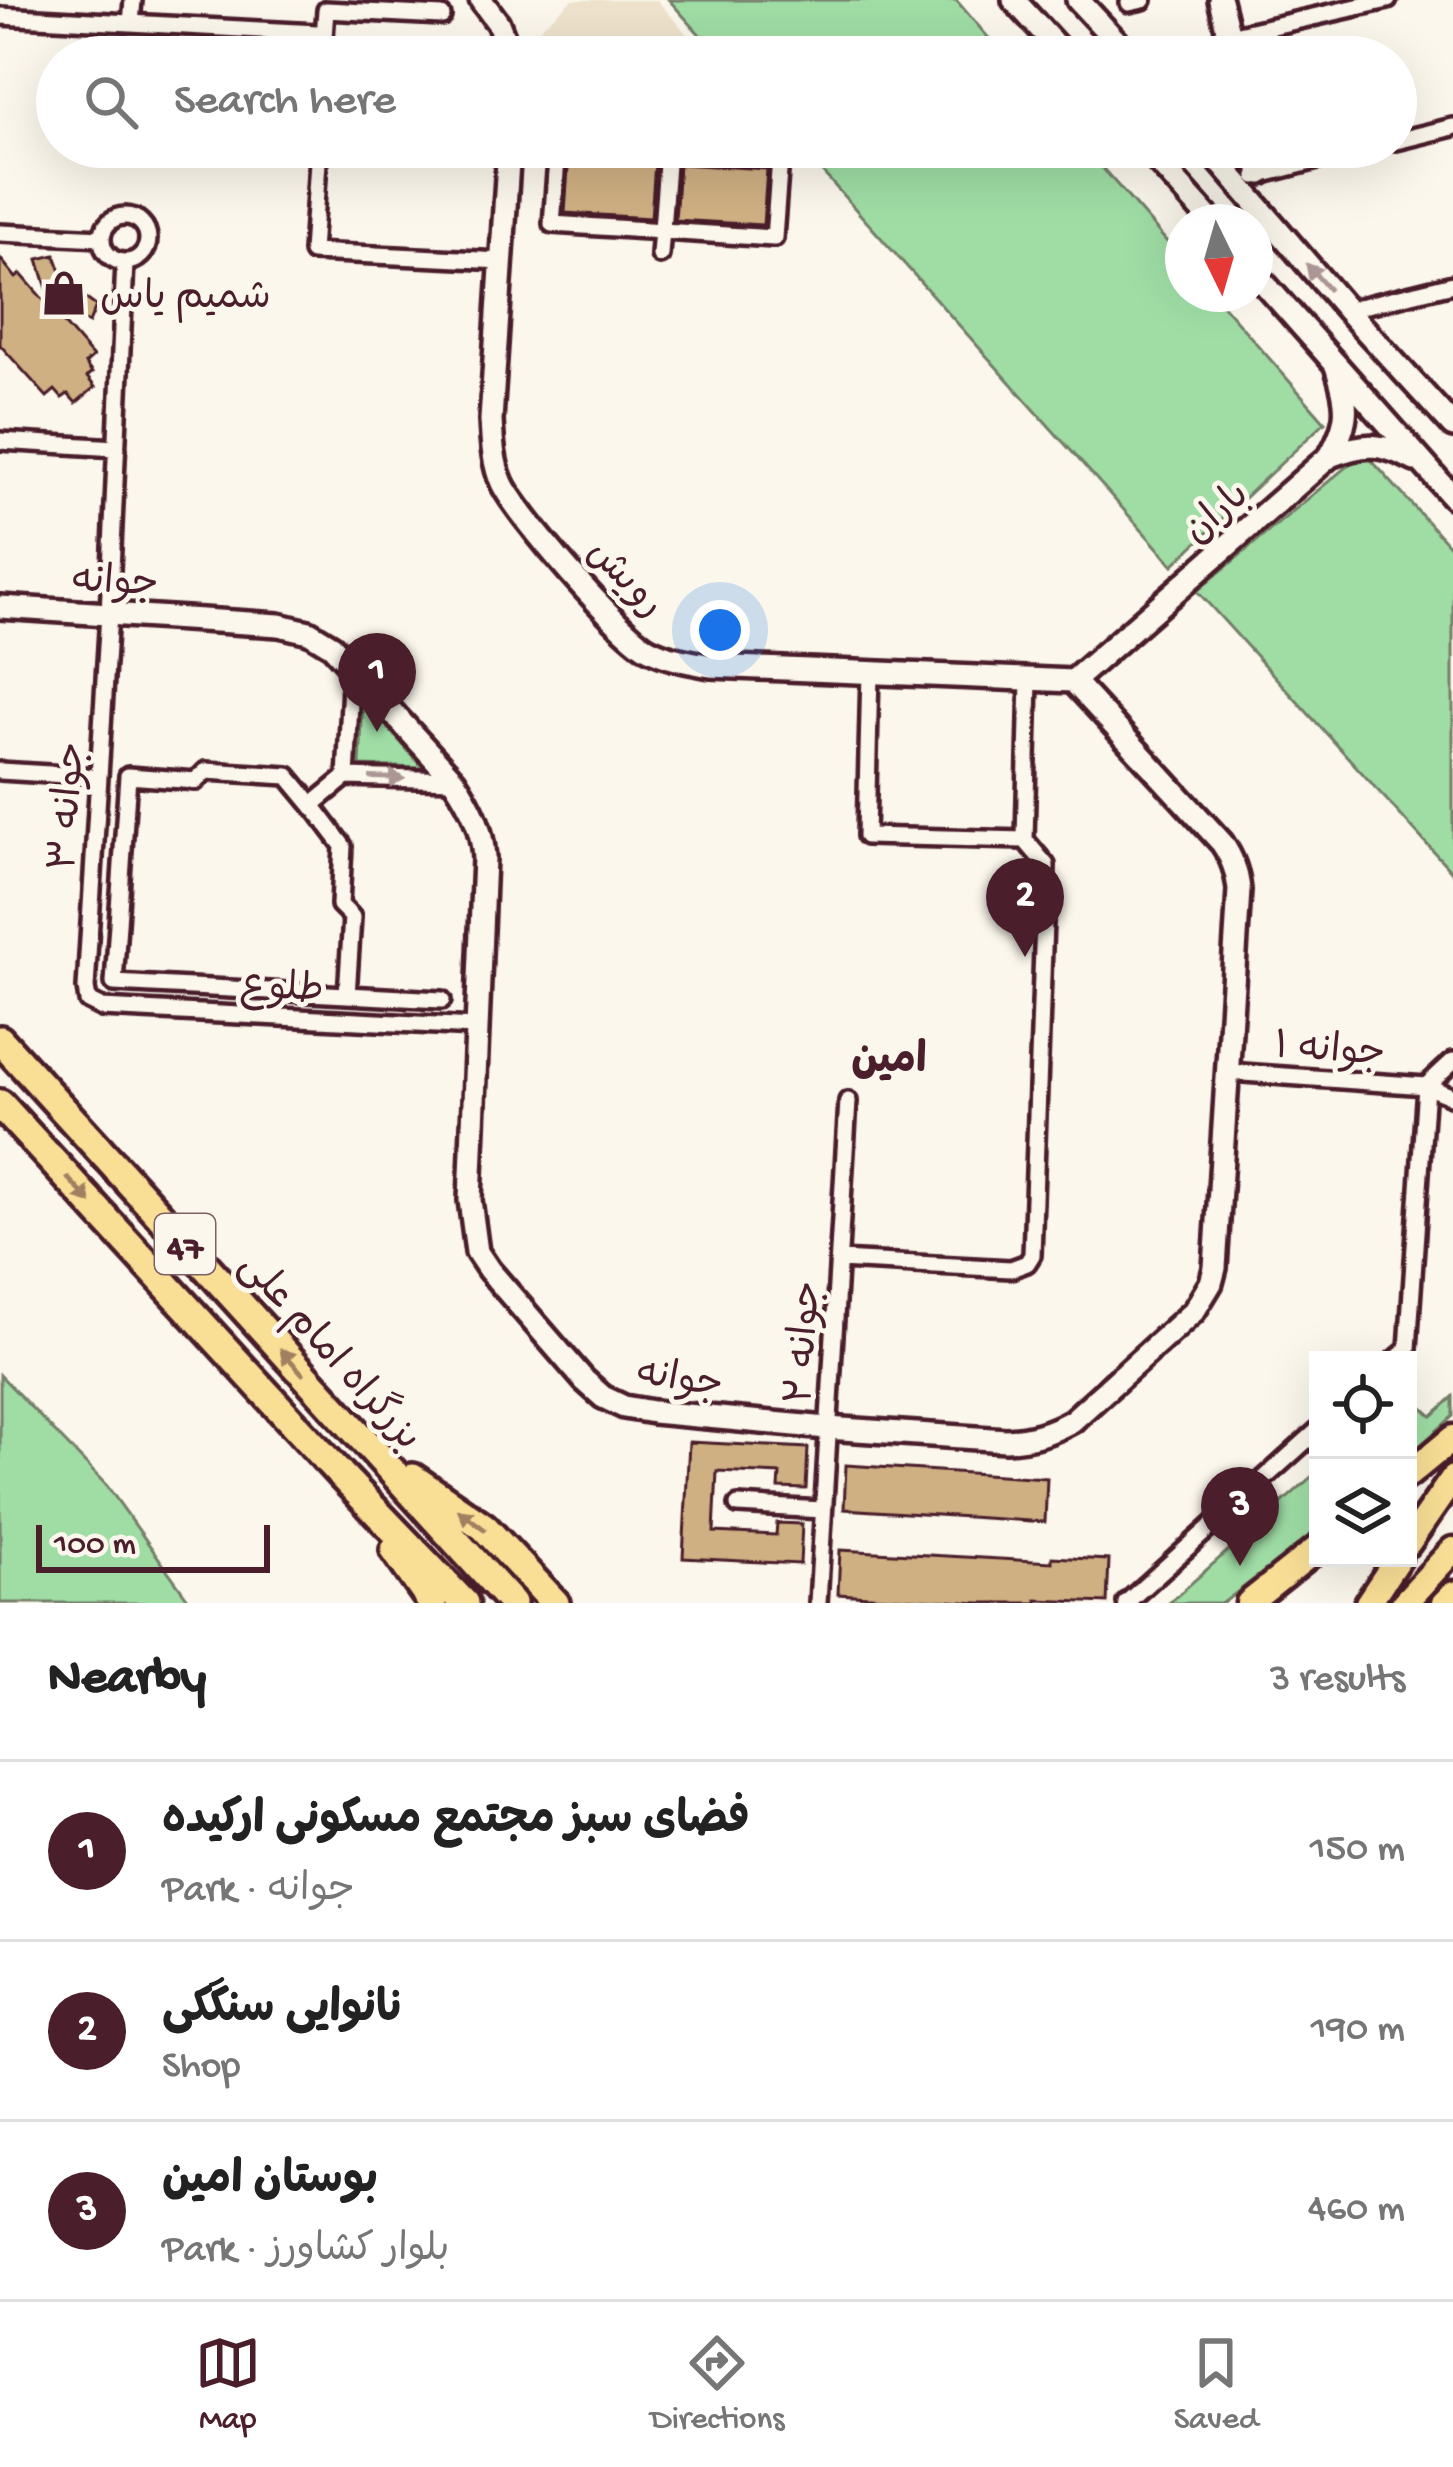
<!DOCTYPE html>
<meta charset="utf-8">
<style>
:root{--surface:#fff;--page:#f6f6f6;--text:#222;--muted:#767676;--line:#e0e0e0;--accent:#4a1f2b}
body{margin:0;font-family:"Gochi Hand","Playpen Sans Arabic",sans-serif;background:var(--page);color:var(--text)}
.controls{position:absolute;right:36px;bottom:36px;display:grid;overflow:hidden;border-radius:0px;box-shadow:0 12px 48px #0002}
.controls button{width:108px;height:108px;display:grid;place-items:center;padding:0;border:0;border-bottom:3px solid var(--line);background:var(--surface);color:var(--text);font:60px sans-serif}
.compass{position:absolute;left:1165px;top:204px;width:108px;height:108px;border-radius:50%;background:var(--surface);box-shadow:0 12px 48px #0002;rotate:175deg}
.scale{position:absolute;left:36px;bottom:30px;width:234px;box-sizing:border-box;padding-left:12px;border:6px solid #4a1f2b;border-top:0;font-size:33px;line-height:42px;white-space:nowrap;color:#4a1f2b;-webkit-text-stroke:9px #fbf7ec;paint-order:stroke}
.you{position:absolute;left:720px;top:630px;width:42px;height:42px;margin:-30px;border:9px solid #fff;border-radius:50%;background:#1a73e8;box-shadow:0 0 0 18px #1a73e833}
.badge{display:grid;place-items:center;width:78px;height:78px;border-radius:50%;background:var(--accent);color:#fff;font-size:39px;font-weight:700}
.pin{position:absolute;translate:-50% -99px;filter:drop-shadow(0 3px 6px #0008)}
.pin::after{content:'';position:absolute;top:63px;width:42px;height:36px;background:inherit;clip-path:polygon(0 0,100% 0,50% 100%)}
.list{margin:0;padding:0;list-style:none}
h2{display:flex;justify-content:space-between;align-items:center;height:156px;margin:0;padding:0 48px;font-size:51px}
h2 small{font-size:39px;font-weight:400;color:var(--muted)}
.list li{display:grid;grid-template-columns:78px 1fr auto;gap:36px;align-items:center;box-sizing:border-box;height:180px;padding:0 48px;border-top:3px solid var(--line)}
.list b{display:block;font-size:45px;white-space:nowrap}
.list p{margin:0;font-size:39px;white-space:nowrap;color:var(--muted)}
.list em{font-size:39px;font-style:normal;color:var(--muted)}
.icon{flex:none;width:66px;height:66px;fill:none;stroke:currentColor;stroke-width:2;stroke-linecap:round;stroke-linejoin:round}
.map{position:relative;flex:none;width:1453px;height:1603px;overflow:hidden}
.search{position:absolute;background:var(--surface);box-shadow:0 12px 48px #0002;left:36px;right:36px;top:36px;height:132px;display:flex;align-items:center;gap:30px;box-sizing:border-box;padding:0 42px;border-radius:66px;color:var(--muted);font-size:45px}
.sheet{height:696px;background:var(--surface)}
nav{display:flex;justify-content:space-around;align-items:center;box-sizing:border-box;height:168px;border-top:3px solid var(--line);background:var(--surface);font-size:33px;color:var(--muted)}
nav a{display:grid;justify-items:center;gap:6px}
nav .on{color:var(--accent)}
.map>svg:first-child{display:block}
.built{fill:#eee2cc}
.green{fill:#9fdda5;stroke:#747e68;stroke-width:3}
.building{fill:#cfb083;stroke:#4a1f2b;stroke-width:3}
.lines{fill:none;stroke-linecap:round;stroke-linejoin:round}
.street-casing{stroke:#4a1f2b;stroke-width:24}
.secondary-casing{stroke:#4a1f2b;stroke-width:30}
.primary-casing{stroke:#4a1f2b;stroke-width:33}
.highway-casing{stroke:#4a1f2b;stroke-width:36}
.street{stroke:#fbf7ec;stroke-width:15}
.secondary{stroke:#fbf7ec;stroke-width:21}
.primary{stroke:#f9df96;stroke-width:24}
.highway{stroke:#f9df96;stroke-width:27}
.oneway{fill:#ab9695}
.oneway2{fill:#a27f60}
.labels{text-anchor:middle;stroke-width:10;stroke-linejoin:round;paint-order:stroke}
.shield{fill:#fbf7ec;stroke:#7f6065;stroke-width:3}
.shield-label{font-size:36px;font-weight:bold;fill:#4a1f2b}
.poi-label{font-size:39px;fill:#4a1f2b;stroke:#fbf7ec;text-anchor:start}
.street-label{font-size:39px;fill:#4a1f2b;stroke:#fbf7ec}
.neighbourhood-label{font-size:42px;font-weight:bold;fill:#4a1f2b;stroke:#fbf7ec}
</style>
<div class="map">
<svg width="1453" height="1603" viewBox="0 0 1453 1603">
<rect width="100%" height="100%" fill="#fbf7ec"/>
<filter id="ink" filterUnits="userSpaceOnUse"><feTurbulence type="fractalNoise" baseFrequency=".00833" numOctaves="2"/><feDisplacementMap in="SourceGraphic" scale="24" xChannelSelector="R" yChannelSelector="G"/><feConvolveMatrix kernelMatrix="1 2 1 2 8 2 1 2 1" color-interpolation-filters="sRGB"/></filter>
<g filter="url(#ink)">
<!-- built -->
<path class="built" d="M 572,0 L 657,0 L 707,57 L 537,57 L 539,29 Z"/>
<!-- green -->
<path class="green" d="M 669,0 L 956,0 L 1005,57 L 720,57 Z
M 800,147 L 1084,147 L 1183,260 L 1183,294 L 1213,294 L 1325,422 L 1173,565 Z
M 1364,452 L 1453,550 L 1453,873 L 1197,591 Z
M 363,699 L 423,768 L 360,766 Z
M 0,1375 L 107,1486 L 191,1603 L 0,1603 Z
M 1408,1394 L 1432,1416 L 1453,1397 L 1453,1416 L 1408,1456 Z
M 1318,1471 L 1318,1530 L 1223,1603 L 1169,1603 Z"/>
<!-- building -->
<path class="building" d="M 569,154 L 655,162 L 651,218 L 565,213 Z
M 679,164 L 767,169 L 763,225 L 675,220 Z
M 55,255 L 63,277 L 70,287 L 96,306 L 89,323 L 52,305 L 38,259 Z
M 0,258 L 16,278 L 21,274 L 93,357 L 85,364 L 92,373 L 87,377 L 95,387 L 76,403 L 68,394 L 62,398 L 55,390 L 47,397 L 0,345 Z
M 689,1442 L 808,1448 L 806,1489 L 779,1488 L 780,1474 L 717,1471 L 714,1532 L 776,1535 L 777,1523 L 802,1524 L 800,1564 L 683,1558 Z
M 846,1465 L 1047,1478 L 1045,1522 L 844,1509 Z
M 840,1550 L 1052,1562 L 1052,1557 L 1109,1560 L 1107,1603 L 1037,1600 L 1037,1603 L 980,1603 L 838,1594 Z"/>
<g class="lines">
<!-- street casing -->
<g class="street-casing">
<path id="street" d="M 1129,3 L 1143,0
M 0,16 L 317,33 L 324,37 L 325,57
M 131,23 L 133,0
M 1229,36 L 1388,0
M 324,37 L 326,10 L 442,16
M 1396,141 L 1453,127
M 319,147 L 312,252 L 502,261
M 558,147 L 552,224 L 774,238 L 780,158 L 609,147
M 1256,176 L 1369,147
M102 239a23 23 0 1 1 46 0a23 23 0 1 1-46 0Z
M 0,233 L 102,238
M 660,255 L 668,151
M 125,262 L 109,614 L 86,988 L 88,1001 L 102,1008 L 475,1027
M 1347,310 L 1453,284
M 0,441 L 117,448
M 352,667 L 346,777 L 454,780
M 870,672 L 866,836 L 1025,840
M 0,771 L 99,777
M 312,805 L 343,846 L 340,905 L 352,917 L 347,995 L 114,983 L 128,776 L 196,781 L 206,771 L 288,776 L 312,805 L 346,777
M 347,995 L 442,1000
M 1229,1072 L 1426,1086 L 1453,1097
M 1426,1086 L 1453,1061
M 839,1260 L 1011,1269 L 1027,1263 L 1032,1255 L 1046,865 L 1025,840 L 1029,679
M 1395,1360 L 1408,1349 L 1426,1086
M 738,1505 L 822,1510
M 818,1603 L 848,1101
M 1126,1603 L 1318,1430"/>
</g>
<!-- secondary casing -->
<g class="secondary-casing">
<path id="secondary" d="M 481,0 L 498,23 L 511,57
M 1014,0 L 1066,57
M 1078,0 L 1131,57
M 1220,0 L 1234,57
M 509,147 L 491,420 C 492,441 493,463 502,483 C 516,514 620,634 649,649 C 668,659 690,662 711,666 L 1073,681
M 1145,147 L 1212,222
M 1207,147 L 1347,310 L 1453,426
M 1254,147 L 1261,173
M 1255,273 L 1453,497
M 1330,456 C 1366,442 1381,443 1415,460
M 0,607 L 279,625 L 309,632 L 332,646 L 454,780 C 471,806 482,827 484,858 L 470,1200 L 477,1252 L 489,1270 L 584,1380 L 603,1397 L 624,1407 L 653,1412 L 827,1428 L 1006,1440 C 1031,1439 1050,1433 1072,1421 L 1194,1311 L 1211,1283 L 1215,1268 L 1239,890 C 1237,871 1232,858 1222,843 L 1073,681
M 1073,681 L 1330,456 C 1350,420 1349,405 1336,366"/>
</g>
<!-- primary casing -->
<g class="primary-casing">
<path id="primary" d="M 1408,1475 L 1453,1438
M 1408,1543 L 1453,1478
M 1249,1603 L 1318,1548
M 1368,1603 L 1398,1558
M 1404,1603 L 1453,1550
M 1444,1603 L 1453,1594"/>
</g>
<!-- highway casing -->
<g class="highway-casing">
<path id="highway" d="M 0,1040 L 512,1603
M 0,1104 L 340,1474 L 464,1603
M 413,1478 L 484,1527 L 555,1603
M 395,1550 L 432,1603"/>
</g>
<!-- street -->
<use href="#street" class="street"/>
<!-- secondary -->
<use href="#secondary" class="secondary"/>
<!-- primary -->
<use href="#primary" class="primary"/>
<!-- highway -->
<use href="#highway" class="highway"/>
</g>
<!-- one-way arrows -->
<defs><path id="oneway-solid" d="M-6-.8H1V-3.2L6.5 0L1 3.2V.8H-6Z" transform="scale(3)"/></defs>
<g class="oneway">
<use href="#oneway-solid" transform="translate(1318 277) rotate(-131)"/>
<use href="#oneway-solid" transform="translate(387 778) rotate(2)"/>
</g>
<g class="oneway2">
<use href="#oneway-solid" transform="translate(79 1190) rotate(47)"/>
<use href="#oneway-solid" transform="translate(292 1362) rotate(-132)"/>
<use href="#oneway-solid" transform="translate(472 1520) rotate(-143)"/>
</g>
</g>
<!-- icons -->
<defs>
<g id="shop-bare" transform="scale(3.6)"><path d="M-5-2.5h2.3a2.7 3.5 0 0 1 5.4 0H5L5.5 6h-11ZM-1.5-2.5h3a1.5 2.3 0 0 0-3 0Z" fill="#4a1f2b" stroke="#fbf7ec" stroke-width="2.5" paint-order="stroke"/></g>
</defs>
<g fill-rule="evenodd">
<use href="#shop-bare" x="64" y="293"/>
</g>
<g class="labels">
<!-- shield labels -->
<rect class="shield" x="155" y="1214" width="60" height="60" rx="9"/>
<g class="shield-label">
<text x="185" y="1257">47</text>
</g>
<!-- poi labels -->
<g class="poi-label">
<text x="100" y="307">شمیم یاس</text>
</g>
<!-- street labels -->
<g class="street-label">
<text transform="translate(1214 510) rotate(-41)" y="14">باران</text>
<text transform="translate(628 576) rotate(46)" y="14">رویش</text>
<text transform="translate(115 578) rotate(3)" y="14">جوانه</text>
<text transform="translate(64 806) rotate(-86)" y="14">جوانه ۳</text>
<text transform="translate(282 984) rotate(3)" y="14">طلوع</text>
<text transform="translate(1330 1046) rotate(4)" y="14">جوانه ۱</text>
<text transform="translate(800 1342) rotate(-86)" y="14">جوانه ۲</text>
<text transform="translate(333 1349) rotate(48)" y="14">بزرگراه امام علی</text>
<text transform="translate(680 1375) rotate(9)" y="14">جوانه</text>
</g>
<!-- neighbourhood labels -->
<g class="neighbourhood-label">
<text x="889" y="1071">امین</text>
</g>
</g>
</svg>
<div class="controls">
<button><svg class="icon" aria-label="locate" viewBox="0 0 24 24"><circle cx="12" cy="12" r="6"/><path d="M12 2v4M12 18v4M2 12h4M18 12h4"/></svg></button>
<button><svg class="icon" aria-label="layers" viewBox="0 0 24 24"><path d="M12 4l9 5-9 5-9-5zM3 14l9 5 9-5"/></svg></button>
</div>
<svg class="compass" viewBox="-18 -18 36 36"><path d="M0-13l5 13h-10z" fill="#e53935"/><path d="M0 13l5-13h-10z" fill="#767676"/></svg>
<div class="scale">100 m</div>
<div class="you"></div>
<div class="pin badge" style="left:377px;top:732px">1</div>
<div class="pin badge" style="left:1025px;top:957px">2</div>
<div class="pin badge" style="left:1240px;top:1566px">3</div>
<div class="search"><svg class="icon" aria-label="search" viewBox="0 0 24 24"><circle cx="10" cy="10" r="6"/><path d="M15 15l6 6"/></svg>Search here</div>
</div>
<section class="sheet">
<h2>Nearby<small>3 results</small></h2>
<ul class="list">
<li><span class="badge">1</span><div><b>فضای سبز مجتمع مسکونی ارکیده</b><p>Park · جوانه</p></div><em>150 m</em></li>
<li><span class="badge">2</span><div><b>نانوایی سنگکی</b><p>Shop</p></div><em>190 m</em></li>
<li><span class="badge">3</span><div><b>بوستان امین</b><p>Park · بلوار کشاورز</p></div><em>460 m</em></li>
</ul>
</section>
<nav>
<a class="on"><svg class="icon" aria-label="map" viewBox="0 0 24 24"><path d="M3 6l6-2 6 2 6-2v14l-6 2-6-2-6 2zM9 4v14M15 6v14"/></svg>Map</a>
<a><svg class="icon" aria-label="directions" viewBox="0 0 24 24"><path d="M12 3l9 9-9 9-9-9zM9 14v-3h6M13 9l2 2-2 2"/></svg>Directions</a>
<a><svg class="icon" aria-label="saved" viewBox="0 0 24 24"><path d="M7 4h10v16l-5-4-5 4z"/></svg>Saved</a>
</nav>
